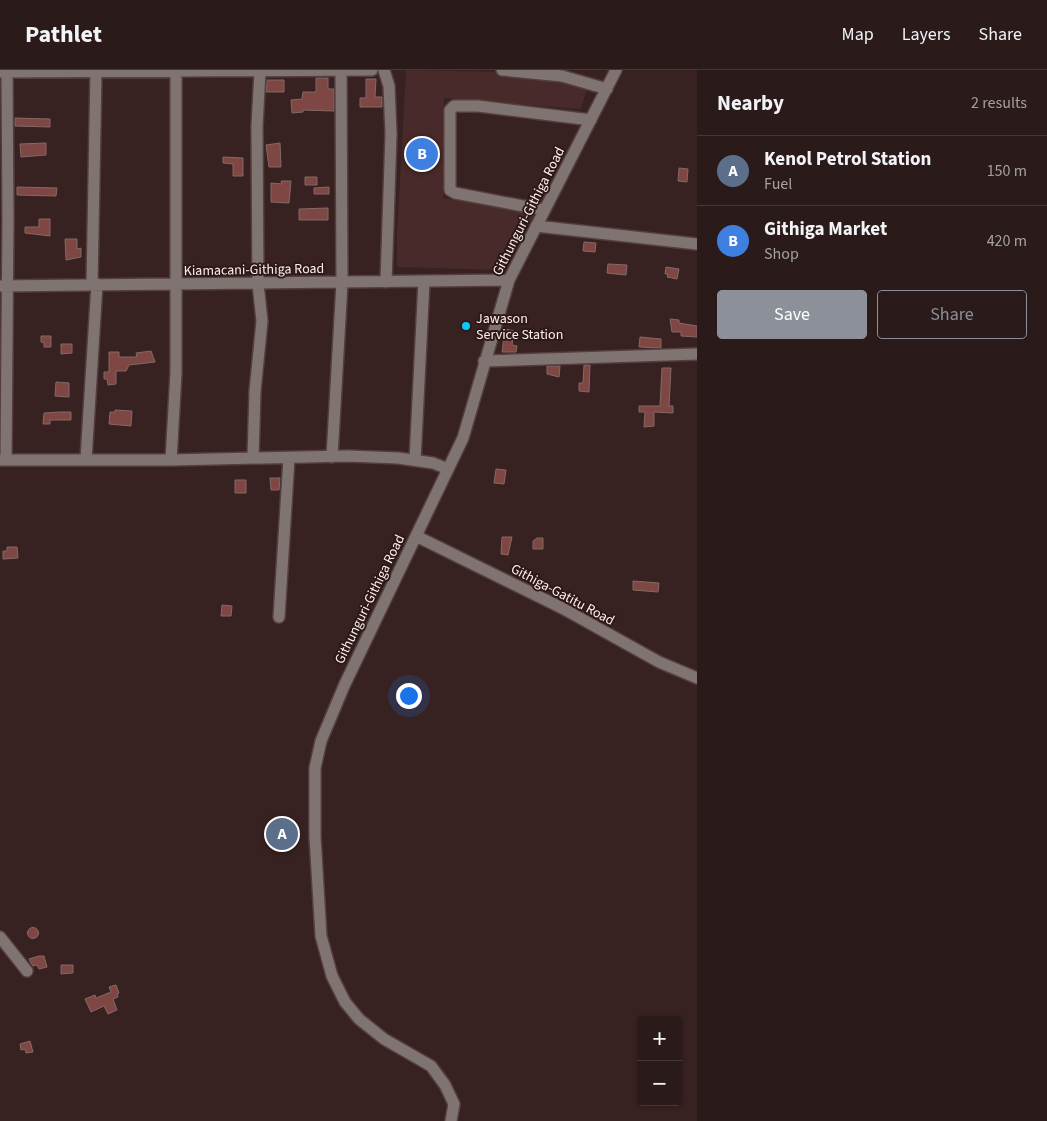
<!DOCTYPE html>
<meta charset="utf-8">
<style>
:root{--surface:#2a1a19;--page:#362726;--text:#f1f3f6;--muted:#a5a1a2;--line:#463838;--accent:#8c9099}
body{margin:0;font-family:"Source Sans 3",sans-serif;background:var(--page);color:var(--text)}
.controls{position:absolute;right:15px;bottom:15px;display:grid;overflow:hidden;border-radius:5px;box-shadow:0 1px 4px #0004}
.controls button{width:45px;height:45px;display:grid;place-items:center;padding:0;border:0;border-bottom:1px solid var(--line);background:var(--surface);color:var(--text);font:25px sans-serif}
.you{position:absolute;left:408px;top:625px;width:18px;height:18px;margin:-12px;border:4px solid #fff;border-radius:50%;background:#1a73e8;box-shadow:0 0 0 8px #1a73e833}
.badge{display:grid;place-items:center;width:32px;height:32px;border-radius:50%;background:var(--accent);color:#fff;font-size:16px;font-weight:700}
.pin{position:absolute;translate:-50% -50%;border:2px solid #fff;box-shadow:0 1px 5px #0006}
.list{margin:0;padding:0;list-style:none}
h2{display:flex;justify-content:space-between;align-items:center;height:65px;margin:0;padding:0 20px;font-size:21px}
h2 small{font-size:16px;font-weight:400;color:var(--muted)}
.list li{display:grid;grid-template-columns:32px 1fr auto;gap:15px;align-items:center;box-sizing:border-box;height:70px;padding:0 20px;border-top:1px solid var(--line)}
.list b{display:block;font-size:19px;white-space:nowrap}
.list p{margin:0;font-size:16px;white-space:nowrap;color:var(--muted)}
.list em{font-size:16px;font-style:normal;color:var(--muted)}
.actions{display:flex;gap:10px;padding:15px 20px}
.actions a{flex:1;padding:11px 0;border:1px solid var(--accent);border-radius:5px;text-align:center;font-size:18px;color:var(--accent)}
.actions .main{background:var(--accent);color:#fff}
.map{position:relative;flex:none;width:697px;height:1051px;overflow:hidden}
header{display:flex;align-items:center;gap:30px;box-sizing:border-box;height:70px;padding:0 25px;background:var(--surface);border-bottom:1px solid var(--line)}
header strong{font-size:24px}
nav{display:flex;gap:28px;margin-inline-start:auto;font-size:18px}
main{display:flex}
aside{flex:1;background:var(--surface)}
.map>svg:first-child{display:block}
.built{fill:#472a29}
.building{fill:#7f4744;stroke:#836967}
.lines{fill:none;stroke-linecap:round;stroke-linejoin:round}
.minor-casing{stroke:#543f3e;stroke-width:14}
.minor{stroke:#807472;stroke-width:11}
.poi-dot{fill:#0acafa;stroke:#2d1917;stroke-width:2}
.labels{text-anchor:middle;stroke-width:4;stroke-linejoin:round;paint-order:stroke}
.street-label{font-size:14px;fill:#feefed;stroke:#2d1917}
.poi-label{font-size:14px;fill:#feefed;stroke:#2d1917;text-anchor:start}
</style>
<header>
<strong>Pathlet</strong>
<nav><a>Map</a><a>Layers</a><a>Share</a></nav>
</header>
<main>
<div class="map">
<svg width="697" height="1051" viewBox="0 0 697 1051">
<rect width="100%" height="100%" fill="#382221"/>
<!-- built -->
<path class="built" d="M 406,0 L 500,2 L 568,10 L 587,19 L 581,39 L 444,28 L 443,128 L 536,145 L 500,200 L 397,197 L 397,166 Z"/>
<!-- building -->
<path class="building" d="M 316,8 L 328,8 L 328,19 L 334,19 L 334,41 L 303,40 L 303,42 L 292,43 L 291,30 L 302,29 L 303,22 L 316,22 Z
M 366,9 L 376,9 L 375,27 L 382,27 L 382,37 L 360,37 L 360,28 L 366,28 Z
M 267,10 L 284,10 L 284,22 L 266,22 Z
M 15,48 L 50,49 L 50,57 L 15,56 Z
M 46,73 L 46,85 L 21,87 L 20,74 Z
M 280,73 L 281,97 L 269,97 L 266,75 Z
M 223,87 L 243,88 L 243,106 L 233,106 L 233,94 L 223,93 Z
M 679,98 L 688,99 L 687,112 L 678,111 Z
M 305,107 L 317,107 L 317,115 L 305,115 Z
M 281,111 L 291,111 L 289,133 L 271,132 L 271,113 L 282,114 Z
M 17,117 L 57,118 L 56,126 L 17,125 Z
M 329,117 L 329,124 L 314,124 L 314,118 Z
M 328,138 L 328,150 L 299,150 L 299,139 Z
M 39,149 L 50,149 L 50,166 L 25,163 L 25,157 L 39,157 Z
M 65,169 L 77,169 L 77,179 L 81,178 L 81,187 L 66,190 Z
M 584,172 L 596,173 L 595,182 L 583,181 Z
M 608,194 L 627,195 L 626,205 L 607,203 Z
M 666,197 L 679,199 L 677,209 L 667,207 L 668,204 L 665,204 Z
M 670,249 L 679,250 L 679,253 L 697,256 L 697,267 L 681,266 L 681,262 L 672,262 Z
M 505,259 L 514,261 L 512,275 L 517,276 L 516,282 L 502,282 Z
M 41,266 L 51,266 L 51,277 L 44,277 L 44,273 L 41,272 Z
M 640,267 L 661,269 L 661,278 L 639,277 Z
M 61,274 L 72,274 L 72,283 L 61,284 Z
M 151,281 L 155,292 L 129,295 L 126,301 L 116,301 L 116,314 L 108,315 L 107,309 L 104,309 L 104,302 L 109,302 L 109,282 L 119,282 L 119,287 L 137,287 L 136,283 Z
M 584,295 L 590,295 L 589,322 L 579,321 L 579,313 L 583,313 Z
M 547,296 L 560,296 L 559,307 L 547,304 Z
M 662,298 L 671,298 L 669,336 L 673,336 L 673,343 L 654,342 L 654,356 L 644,357 L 645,342 L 639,342 L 639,336 L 660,336 Z
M 56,312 L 69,313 L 69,327 L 55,326 Z
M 115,340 L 132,341 L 131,356 L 109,354 L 110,342 L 115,342 Z
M 60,342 L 71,342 L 71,350 L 50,350 L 50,354 L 43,354 L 44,343 Z
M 496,399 L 506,400 L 504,414 L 494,413 Z
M 270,408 L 280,408 L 279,420 L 271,420 Z
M 235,410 L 246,410 L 246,423 L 235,423 Z
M 502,467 L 512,467 L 508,485 L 501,484 Z
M 537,468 L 543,468 L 543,479 L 533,479 L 533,471 Z
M 7,477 L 17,477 L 18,488 L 3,489 L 3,481 L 7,481 Z
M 633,511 L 659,513 L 658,522 L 633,520 Z
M 222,535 L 232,536 L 231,546 L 221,546 Z
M27.5 863a5.5 5.5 0 1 1 11 0a5.5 5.5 0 1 1-11 0Z
M 39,886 L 44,886 L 47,897 L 39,899 L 37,895 L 33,896 L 31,893 L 29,889 Z
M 61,895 L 73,895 L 73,903 L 61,904 Z
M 116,915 L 119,923 L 117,924 L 118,927 L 113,929 L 117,940 L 108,944 L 104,936 L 91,942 L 85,929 L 95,925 L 96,928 L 111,922 L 109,917 Z
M 30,971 L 33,982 L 26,983 L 25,979 L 21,980 L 20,974 Z"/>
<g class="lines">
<!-- minor casing -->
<g class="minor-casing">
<path id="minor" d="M 384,0 L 389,16 L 391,64 L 386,212
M 502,0 L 562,6 L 607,19
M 0,2 L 372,0
M 544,140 L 455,123 L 450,120 L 450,40 L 454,36 L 478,36 L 591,50
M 536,156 L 697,174
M 92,215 L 96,2
M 0,216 L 509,210
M 484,291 L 697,284
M 332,387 L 342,213 L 341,2
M 253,388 L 255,321 L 262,251 L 258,214 L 257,56 L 260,2
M 6,389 L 8,150 L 7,2
M 86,389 L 97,214
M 0,390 L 171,390 L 348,386 L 398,388 L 433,393 L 448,399
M 171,390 L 176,303 L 176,0
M 415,390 L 424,211
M 416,466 L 562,538 L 659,592 L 697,608
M 279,547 L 289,388
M 0,867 L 27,901
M 451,1051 L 454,1034 L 445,1015 L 431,996 L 384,969 L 359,949 L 345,932 L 332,906 L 321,866 L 315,767 L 315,698 L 321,671 L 344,616 L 463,368 L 509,210 L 616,0"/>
</g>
<!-- minor -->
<use href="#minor" class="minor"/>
</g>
<!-- markers -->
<circle class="poi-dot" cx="466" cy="256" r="5"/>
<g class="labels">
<!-- street labels -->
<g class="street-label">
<text transform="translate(528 141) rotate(-63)" y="5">Githunguri-Githiga Road</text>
<text transform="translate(254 199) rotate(-1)" y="5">Kiamacani-Githiga Road</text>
<text transform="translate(563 524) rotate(28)" y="5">Githiga-Gatitu Road</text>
<text transform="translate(369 529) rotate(-64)" y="5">Githunguri-Githiga Road</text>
</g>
<!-- poi labels -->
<g class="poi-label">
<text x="476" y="253">Jawason<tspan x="476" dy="16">Service Station</tspan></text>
</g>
</g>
</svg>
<div class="controls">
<button>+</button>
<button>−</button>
</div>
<div class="you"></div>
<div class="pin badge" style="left:282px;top:764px;background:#5c6f8a">A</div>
<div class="pin badge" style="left:422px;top:84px;background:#3f7fe0">B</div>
</div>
<aside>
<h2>Nearby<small>2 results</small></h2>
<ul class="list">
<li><span class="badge" style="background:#5c6f8a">A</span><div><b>Kenol Petrol Station</b><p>Fuel</p></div><em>150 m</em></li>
<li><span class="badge" style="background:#3f7fe0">B</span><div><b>Githiga Market</b><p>Shop</p></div><em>420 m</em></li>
</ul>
<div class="actions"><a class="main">Save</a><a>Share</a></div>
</aside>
</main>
